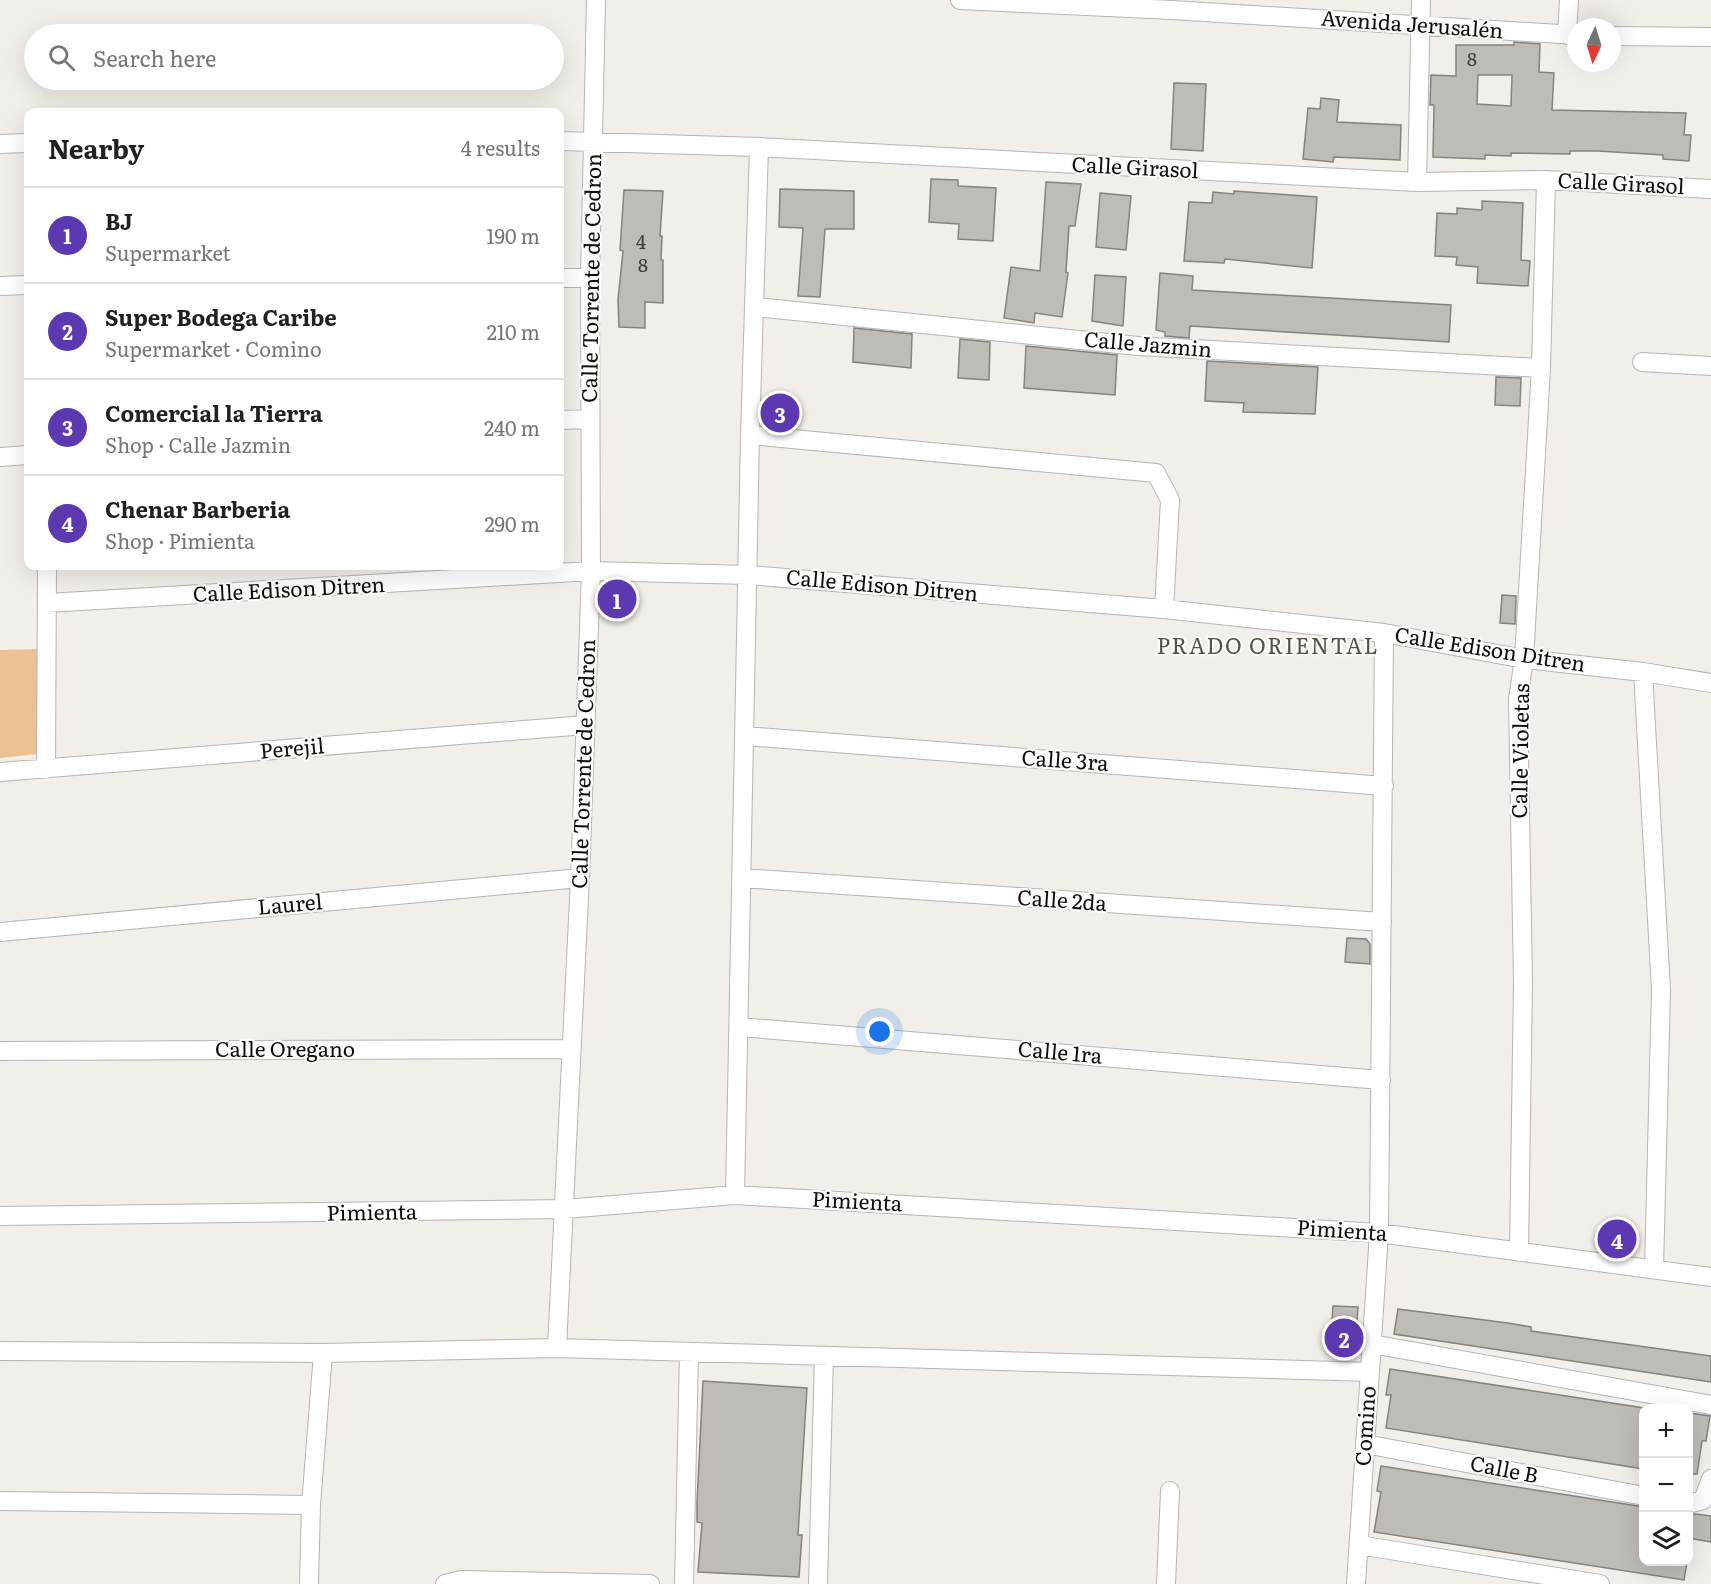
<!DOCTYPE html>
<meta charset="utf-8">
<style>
:root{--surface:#fff;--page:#f6f6f6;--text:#202124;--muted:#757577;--line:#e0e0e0;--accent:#5c39b1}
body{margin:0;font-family:Literata,serif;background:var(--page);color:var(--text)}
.controls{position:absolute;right:18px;bottom:18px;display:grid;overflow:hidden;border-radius:12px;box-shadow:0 6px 24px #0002}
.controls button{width:54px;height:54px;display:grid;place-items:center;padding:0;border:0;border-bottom:2px solid var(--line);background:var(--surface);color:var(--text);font:30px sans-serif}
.compass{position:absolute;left:1567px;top:18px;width:54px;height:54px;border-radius:50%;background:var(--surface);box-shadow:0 6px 24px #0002;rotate:184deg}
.you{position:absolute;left:880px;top:1032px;width:21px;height:21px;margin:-15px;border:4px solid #fff;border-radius:50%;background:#1a73e8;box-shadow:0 0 0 9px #1a73e833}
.badge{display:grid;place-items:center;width:39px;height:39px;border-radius:50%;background:var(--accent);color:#fff;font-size:20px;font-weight:700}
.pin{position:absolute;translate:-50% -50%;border:3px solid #fff;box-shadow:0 2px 6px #0006}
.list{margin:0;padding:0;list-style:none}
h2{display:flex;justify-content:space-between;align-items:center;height:78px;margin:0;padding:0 24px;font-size:26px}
h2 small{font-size:20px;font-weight:400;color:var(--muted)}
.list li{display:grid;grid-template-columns:39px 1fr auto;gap:18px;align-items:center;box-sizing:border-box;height:96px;padding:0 24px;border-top:2px solid var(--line)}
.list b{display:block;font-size:22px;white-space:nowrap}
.list p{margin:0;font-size:20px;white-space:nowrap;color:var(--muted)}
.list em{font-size:20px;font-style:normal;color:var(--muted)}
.icon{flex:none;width:33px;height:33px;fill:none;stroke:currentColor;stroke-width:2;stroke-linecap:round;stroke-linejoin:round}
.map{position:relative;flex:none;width:1711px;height:1584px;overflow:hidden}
.search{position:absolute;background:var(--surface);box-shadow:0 6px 24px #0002;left:24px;top:24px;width:540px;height:66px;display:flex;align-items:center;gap:15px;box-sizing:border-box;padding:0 21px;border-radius:33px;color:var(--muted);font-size:22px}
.panel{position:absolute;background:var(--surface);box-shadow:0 6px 24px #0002;left:24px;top:108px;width:540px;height:462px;border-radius:12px}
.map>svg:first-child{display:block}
.green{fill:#ecc295}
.building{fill:#bfbbb7;stroke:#86827e;stroke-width:1.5;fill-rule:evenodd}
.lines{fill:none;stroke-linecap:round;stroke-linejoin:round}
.minor-casing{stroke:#b8b4b0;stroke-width:20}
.minor{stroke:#fff;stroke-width:18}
.labels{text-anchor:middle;stroke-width:4.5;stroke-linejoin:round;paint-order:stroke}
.number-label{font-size:18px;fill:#3b3938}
.street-label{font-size:21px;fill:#0f0e0d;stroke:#fffbf8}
.neighbourhood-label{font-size:22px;letter-spacing:1.5px;fill:#55524e;stroke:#fffbf8}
</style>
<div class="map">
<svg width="1711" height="1584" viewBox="0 0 1711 1584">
<rect width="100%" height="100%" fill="#f2eee9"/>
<!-- green -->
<path class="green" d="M 42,649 L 38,754 L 0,758 L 0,650 Z"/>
<!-- building -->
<path class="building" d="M 1514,42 L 1540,44 L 1539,72 L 1554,73 L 1552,110 L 1686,113 L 1684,135 L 1691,135 L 1689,161 L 1663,159 L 1663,155 L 1598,151 L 1570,151 L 1570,154 L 1511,153 L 1511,156 L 1485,155 L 1485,159 L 1433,157 L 1434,105 L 1430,105 L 1431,75 L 1456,76 L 1456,45 L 1514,45 ZM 1478,75 L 1512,75 L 1511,106 L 1477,104 Z
M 1174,83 L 1206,84 L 1203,151 L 1171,149 Z
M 1321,98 L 1339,100 L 1337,122 L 1401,125 L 1400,160 L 1334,157 L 1333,162 L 1303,159 L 1308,108 L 1320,109 Z
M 931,179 L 958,180 L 958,186 L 996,188 L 993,241 L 958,239 L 959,224 L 929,222 Z
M 1046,182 L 1081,184 L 1075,226 L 1069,226 L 1066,272 L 1068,273 L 1062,317 L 1035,313 L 1034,323 L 1004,318 L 1011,267 L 1040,271 Z
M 780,189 L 854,191 L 854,229 L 825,229 L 820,297 L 798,296 L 803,228 L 779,227 Z
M 624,190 L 663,191 L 660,236 L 662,236 L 661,260 L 663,260 L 663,303 L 645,302 L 645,328 L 619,327 L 618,300 L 623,251 L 620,250 Z
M 1234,191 L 1317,197 L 1312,268 L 1225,259 L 1224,263 L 1184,261 L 1189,202 L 1212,203 L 1213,192 L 1234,194 Z
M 1100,193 L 1131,196 L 1126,250 L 1096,247 Z
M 1482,201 L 1523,203 L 1521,260 L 1530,261 L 1528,286 L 1477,283 L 1478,267 L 1456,265 L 1457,257 L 1435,256 L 1437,213 L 1457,214 L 1457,208 L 1482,210 Z
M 1160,273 L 1193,276 L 1192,290 L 1451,305 L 1449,342 L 1190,326 L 1189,338 L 1165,336 L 1165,332 L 1156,330 Z
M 1095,275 L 1126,277 L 1123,326 L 1092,321 Z
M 854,328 L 912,334 L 911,368 L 853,362 Z
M 960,339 L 990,342 L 989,380 L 958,378 Z
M 1026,346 L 1117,355 L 1115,395 L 1024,388 Z
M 1207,361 L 1318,367 L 1315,414 L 1243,412 L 1244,403 L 1205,401 Z
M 1496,377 L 1521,378 L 1520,406 L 1495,405 Z
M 608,583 L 628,585 L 625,615 L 605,613 Z
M 1502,595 L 1516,596 L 1515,624 L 1500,623 Z
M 1347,938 L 1366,939 L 1370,944 L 1370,964 L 1345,962 Z
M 1333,1306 L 1358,1307 L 1355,1348 L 1347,1352 L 1330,1351 Z
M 1398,1309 L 1508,1323 L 1531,1327 L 1531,1331 L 1711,1356 L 1711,1382 L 1394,1334 Z
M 1390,1369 L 1644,1408 L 1644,1469 L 1386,1428 L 1391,1395 L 1386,1395 Z
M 703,1381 L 807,1388 L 798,1535 L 802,1535 L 799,1577 L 698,1572 L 702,1523 L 697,1522 L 697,1503 Z
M 1689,1413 L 1710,1416 L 1706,1441 L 1702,1441 L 1697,1474 L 1689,1474 Z
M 1381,1466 L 1644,1507 L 1644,1562 L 1687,1562 L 1684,1580 L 1374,1532 L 1381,1492 L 1377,1491 Z
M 1695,1514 L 1711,1516 L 1711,1542 L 1689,1538 L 1689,1515 Z"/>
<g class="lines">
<!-- minor casing -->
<g class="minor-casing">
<path id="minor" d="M 960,0 L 1172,10 L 1576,35
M 1567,35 L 1569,0
M 1612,36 L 1711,37
M 560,141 L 759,147 L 1417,182 L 1546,180 L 1711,189
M 0,144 L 28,143
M 1417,182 L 1421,0
M 560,278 L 590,278
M 0,286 L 28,285
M 756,307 L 1138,346 L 1541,368
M 1642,362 L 1711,366
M 560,420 L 590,419
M 750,435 L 1156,473 L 1170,500 L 1164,609
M 0,457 L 28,455
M 47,603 L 591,571 L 748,575 L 1164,609 L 1384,633 L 1524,659 L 1643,672 L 1711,683
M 1643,672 L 1661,990 L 1654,1269
M 745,736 L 1384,786
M 46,769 L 47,566
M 0,772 L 585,725
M 742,878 L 1382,922
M 0,932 L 580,878
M 739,1027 L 1381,1080
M 0,1051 L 570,1049
M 735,1195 L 750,435 L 759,147
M 0,1216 L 565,1209 L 735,1195 L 1379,1233 L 1711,1277
M 1519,1252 L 1523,982 L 1518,699 L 1524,659 L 1541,368 L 1546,180
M 1372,1344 L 1711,1405
M 557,1348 L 580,878 L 591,571 L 590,278 L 596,0
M 0,1351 L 323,1353 L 557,1348 L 1370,1372
M 1365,1444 L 1644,1496
M 0,1501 L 311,1505
M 1688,1504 L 1703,1500 L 1711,1479
M 1359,1545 L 1600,1584
M 309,1584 L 311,1505 L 323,1353
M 445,1584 L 461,1580 L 650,1584
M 684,1584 L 689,1352
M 818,1584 L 824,1356
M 1166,1584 L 1170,1491
M 1356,1584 L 1379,1233 L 1384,633"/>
</g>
<!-- minor -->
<use href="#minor" class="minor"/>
</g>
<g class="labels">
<!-- number labels -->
<g class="number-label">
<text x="1472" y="66">8</text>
<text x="641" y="249">4</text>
<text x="643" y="272">8</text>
</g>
<!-- street labels -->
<g class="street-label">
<text transform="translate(1412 25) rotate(4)" y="7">Avenida Jerusalén</text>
<text transform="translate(1135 168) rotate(3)" y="7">Calle Girasol</text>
<text transform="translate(1621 184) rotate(3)" y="7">Calle Girasol</text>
<text transform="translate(592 278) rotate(-89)" y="7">Calle Torrente de Cedron</text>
<text transform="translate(1148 345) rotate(5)" y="7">Calle Jazmin</text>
<text transform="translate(882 586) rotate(5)" y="7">Calle Edison Ditren</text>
<text transform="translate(289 590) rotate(-3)" y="7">Calle Edison Ditren</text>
<text transform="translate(1490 650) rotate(9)" y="7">Calle Edison Ditren</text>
<text transform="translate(292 749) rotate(-5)" y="7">Perejil</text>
<text transform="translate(1521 751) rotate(-89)" y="7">Calle Violetas</text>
<text transform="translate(1065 761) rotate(4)" y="7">Calle 3ra</text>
<text transform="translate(584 764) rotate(-88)" y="7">Calle Torrente de Cedron</text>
<text transform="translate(1062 901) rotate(4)" y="7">Calle 2da</text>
<text transform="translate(290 905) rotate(-5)" y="7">Laurel</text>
<text x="285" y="1057">Calle Oregano</text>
<text transform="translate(1060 1053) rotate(5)" y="7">Calle 1ra</text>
<text transform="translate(857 1202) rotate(3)" y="7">Pimienta</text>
<text transform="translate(372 1213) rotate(-1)" y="7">Pimienta</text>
<text transform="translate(1342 1231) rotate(4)" y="7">Pimienta</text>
<text transform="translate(1366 1426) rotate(-86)" y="7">Comino</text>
<text transform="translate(1504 1470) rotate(11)" y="7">Calle B</text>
</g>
<!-- neighbourhood labels -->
<g class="neighbourhood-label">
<text x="1268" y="654">PRADO ORIENTAL</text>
</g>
</g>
</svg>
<div class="controls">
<button>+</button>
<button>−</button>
<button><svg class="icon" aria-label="layers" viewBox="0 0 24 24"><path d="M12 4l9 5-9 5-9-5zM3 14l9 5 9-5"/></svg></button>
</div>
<svg class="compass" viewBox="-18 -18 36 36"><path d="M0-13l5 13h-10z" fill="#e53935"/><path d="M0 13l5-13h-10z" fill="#757577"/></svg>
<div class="you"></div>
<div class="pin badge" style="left:617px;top:599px">1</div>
<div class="pin badge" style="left:1344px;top:1338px">2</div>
<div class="pin badge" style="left:780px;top:413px">3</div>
<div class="pin badge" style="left:1617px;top:1239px">4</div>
<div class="search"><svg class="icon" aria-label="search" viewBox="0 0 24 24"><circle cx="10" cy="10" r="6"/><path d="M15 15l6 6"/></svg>Search here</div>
<section class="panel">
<h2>Nearby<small>4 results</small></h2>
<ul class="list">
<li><span class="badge">1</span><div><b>BJ</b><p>Supermarket</p></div><em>190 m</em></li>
<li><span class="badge">2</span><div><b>Super Bodega Caribe</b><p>Supermarket · Comino</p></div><em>210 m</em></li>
<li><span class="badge">3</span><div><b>Comercial la Tierra</b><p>Shop · Calle Jazmin</p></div><em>240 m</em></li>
<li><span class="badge">4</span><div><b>Chenar Barberia</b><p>Shop · Pimienta</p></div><em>290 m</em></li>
</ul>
</section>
</div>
